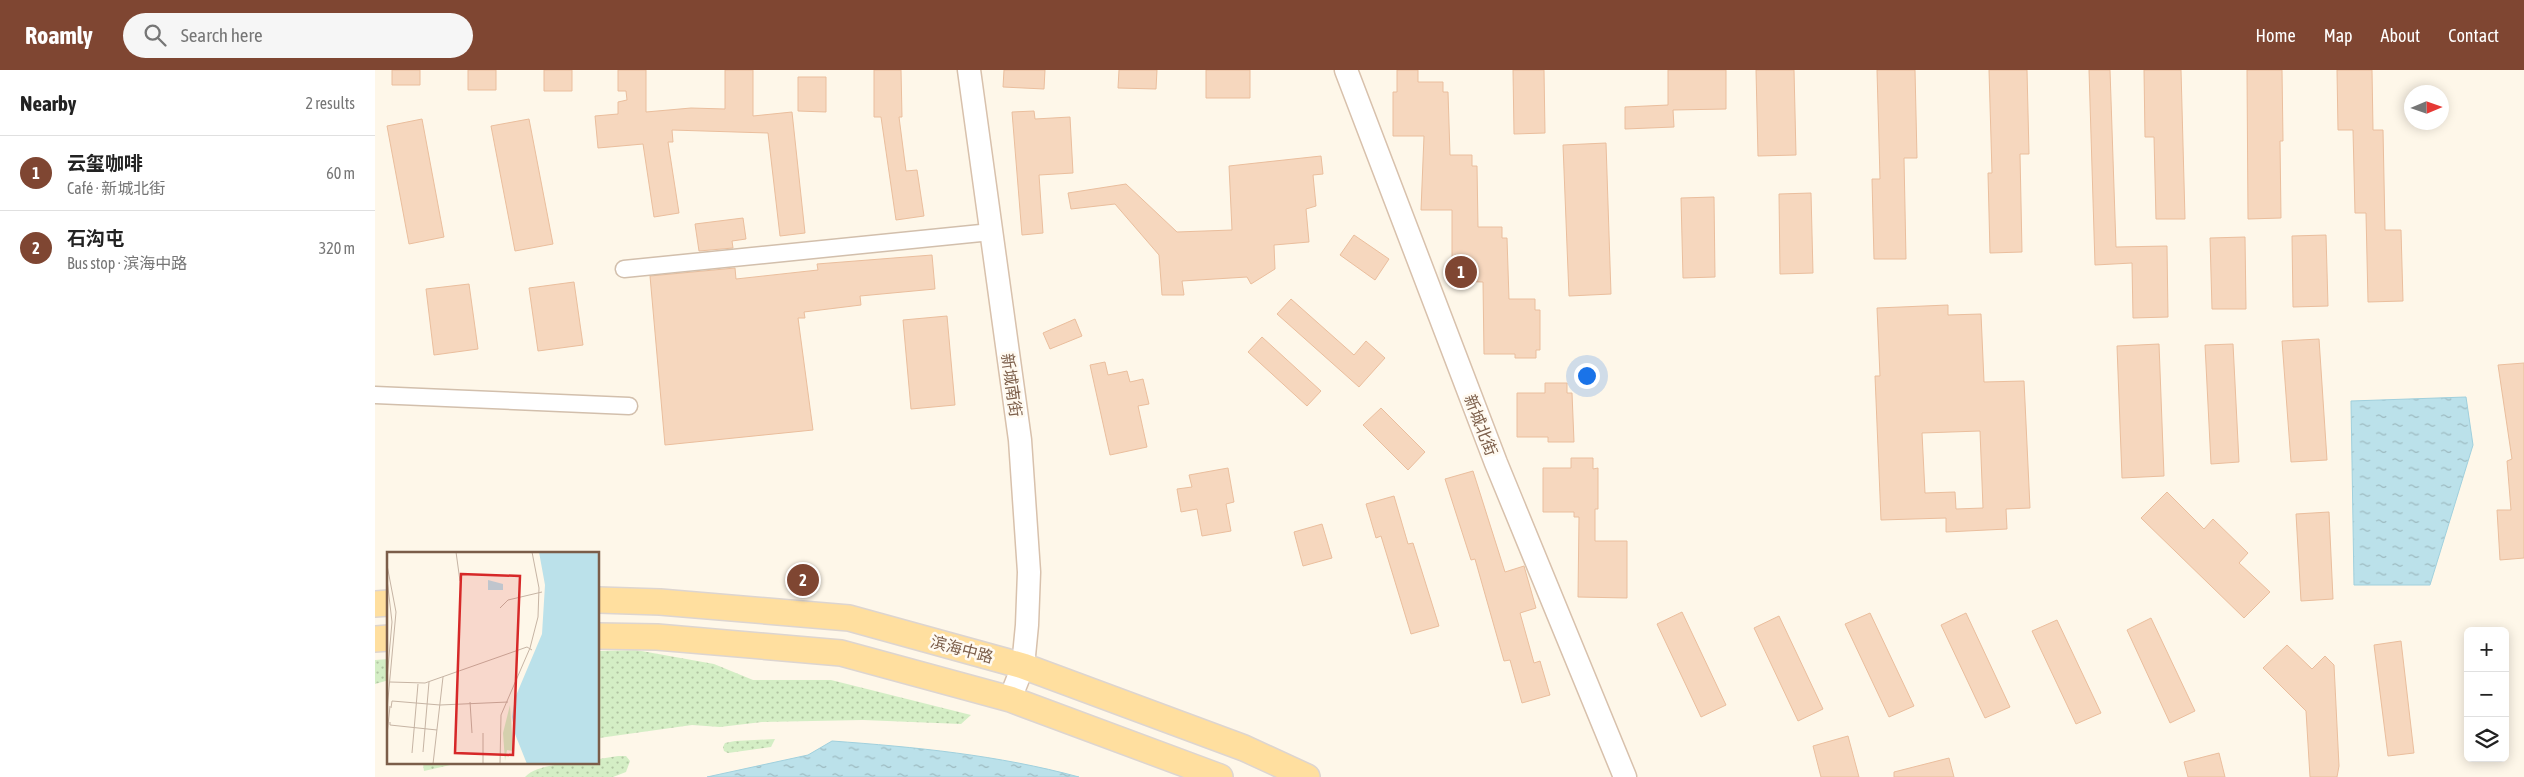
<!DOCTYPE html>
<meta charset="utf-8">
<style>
:root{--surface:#fff;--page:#f6f6f6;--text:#222;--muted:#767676;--line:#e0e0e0;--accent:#7f4632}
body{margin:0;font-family:"Asap Condensed","Noto Sans SC",sans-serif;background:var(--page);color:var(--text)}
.controls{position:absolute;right:15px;bottom:15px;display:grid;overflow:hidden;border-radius:8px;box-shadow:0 2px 12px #0003}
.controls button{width:45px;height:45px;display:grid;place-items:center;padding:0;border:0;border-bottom:1px solid var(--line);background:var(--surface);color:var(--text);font:25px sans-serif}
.compass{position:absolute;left:2029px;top:15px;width:45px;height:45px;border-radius:50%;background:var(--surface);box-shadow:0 2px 12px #0003;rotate:88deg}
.you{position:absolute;left:1211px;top:305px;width:18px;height:18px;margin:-12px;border:4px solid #fff;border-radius:50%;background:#1a73e8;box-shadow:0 0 0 8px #1a73e833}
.badge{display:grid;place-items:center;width:32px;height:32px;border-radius:50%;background:var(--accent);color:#fff;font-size:16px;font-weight:700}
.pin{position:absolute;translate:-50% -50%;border:2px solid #fff;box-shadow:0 1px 5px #0006}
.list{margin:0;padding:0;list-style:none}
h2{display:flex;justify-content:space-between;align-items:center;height:65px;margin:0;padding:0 20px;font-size:21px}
h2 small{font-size:16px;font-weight:400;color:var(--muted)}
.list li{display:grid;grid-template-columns:32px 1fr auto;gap:15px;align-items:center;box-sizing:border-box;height:75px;padding:0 20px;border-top:1px solid var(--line)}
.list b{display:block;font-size:19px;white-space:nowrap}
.list p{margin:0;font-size:16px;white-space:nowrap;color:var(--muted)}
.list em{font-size:16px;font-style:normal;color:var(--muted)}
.icon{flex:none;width:28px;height:28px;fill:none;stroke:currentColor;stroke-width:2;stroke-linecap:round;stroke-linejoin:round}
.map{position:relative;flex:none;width:2149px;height:707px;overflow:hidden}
header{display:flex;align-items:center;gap:30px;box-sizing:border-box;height:70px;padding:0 25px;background:var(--accent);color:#fff}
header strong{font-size:24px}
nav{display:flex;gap:28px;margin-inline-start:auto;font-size:18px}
.search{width:350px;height:45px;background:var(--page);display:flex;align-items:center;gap:12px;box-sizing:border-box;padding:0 18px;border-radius:28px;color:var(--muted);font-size:19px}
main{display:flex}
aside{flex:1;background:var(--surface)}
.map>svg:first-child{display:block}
.grass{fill:url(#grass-dots)}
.water{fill:url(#water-ripples);stroke:#a0d0dd}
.building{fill:#f6d7be;stroke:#eabe9d;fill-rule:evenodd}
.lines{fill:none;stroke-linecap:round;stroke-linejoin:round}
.street-casing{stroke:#d2bfac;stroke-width:19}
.secondary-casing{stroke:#d8c1ac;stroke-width:25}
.primary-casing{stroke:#ddd5d0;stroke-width:28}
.street{stroke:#fff;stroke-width:16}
.secondary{stroke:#fff;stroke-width:22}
.primary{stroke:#ffdf9f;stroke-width:25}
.labels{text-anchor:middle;stroke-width:5;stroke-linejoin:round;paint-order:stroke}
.street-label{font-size:16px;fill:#7b5d49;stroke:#fffaf1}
.inset-road{fill:none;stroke:#c6b4a4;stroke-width:1}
.view{fill:#d62828;fill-opacity:0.15;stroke:#d62828;stroke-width:2.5}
.inset-edge{fill:none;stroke:#7b5d49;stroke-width:2.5}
</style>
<header>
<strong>Roamly</strong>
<div class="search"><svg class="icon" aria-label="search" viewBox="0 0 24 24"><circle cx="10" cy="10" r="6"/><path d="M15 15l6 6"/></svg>Search here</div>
<nav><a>Home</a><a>Map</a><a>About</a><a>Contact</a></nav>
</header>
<main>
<aside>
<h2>Nearby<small>2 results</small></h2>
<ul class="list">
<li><span class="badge">1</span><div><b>云玺咖啡</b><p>Café · 新城北街</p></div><em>60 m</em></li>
<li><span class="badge">2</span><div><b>石沟屯</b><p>Bus stop · 滨海中路</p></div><em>320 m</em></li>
</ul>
</aside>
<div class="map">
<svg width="2149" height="707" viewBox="0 0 2149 707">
<defs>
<pattern id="grass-dots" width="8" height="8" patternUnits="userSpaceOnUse" patternTransform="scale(1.25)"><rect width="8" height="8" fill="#d4eec5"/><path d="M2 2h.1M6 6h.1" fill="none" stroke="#b1c4a2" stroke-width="1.8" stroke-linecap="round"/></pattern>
<pattern id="water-ripples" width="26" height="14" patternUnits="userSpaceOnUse" patternTransform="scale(1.25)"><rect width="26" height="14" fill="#bbe1ea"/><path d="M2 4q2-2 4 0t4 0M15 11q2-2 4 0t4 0" fill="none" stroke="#9dbac0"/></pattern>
</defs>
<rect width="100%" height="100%" fill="#fef7e9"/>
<!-- grass -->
<path class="grass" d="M 261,580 L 339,594 L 378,610 L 456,610 L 596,645 L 586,654 L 488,650 L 387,652 L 345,657 L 317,655 L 224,668 L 224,581 Z
M 14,589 L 14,610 L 0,614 L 0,590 Z
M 400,669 L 396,677 L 353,683 L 349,681 L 348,677 L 350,673 L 360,671 Z
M 243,686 L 251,686 L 255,691 L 251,702 L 238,707 L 150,707 C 164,692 204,693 224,693 L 224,689 Z
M 48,693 L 84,693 L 49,701 Z"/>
<!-- water -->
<path class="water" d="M 2091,327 L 2098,375 L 2055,515 L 1979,515 L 1976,331 Z
M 457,671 C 540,677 623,685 704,707 L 332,707 L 433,685 Z"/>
<!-- building -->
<path class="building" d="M 17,0 L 45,0 L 45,15 L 17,15 Z
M 93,0 L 121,0 L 121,20 L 93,20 Z
M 169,0 L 197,0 L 197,21 L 169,21 Z
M 243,0 L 271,0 L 271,42 L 316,38 L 350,39 L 350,0 L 378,0 L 378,46 L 417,42 L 430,163 L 405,166 L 393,63 L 297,60 L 298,72 L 293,72 L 304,143 L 279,147 L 268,74 L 223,78 L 220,46 L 243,44 L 243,32 L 252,30 L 251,21 L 243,21 Z
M 499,0 L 526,0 L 527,47 L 524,47 L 531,101 L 542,100 L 549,146 L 521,150 L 506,47 L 499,47 Z
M 629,0 L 670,0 L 669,19 L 628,17 Z
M 744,0 L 782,0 L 781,19 L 743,18 Z
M 831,0 L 875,0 L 875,28 L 831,28 Z
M 1022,0 L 1043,0 L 1043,12 L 1068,12 L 1068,22 L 1073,22 L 1075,85 L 1097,85 L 1097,96 L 1102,96 L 1103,157 L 1127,157 L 1127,168 L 1132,168 L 1134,229 L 1160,229 L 1160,240 L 1165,240 L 1165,280 L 1161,280 L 1161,288 L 1140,288 L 1140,284 L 1109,284 L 1108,212 L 1077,211 L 1077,140 L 1046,140 L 1049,66 L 1018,66 L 1018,22 L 1022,22 Z
M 1138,0 L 1169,0 L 1170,63 L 1139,64 Z
M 1293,0 L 1351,0 L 1351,39 L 1298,40 L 1299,57 L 1250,59 L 1250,37 L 1293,35 Z
M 1381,0 L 1419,0 L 1421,85 L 1383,86 Z
M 1502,0 L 1540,0 L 1542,88 L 1529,88 L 1531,189 L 1499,189 L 1497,109 L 1505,109 Z
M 1614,0 L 1652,0 L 1654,84 L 1645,84 L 1647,182 L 1615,183 L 1613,103 L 1617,103 Z
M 1714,0 L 1735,0 L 1741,177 L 1792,176 L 1793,247 L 1758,248 L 1757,193 L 1720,195 Z
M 1769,0 L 1806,0 L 1810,149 L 1781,149 L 1779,67 L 1770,67 Z
M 1872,0 L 1907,0 L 1908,71 L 1905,71 L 1906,148 L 1873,149 Z
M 1962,0 L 1997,0 L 1998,60 L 2008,60 L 2010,160 L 2026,160 L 2028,231 L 1993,232 L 1991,143 L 1980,143 L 1978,60 L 1963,60 Z
M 423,7 L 451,7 L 451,42 L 423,41 Z
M 659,41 L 660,49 L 695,47 L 698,103 L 664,105 L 668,163 L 647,165 L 637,42 Z
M 47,49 L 69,167 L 34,174 L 12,56 Z
M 154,49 L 178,174 L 140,181 L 116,56 Z
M 1231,73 L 1236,224 L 1194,226 L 1188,75 Z
M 946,86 L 948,104 L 938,105 L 941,136 L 931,139 L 934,172 L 899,175 L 900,199 L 876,214 L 872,207 L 807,211 L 809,225 L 787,225 L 784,185 L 740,134 L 696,139 L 693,123 L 751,114 L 802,162 L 857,160 L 854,96 Z
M 1436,123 L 1438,203 L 1405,204 L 1404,124 Z
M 1339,127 L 1340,207 L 1308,208 L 1306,128 Z
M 368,148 L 371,169 L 357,171 L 358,178 L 324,181 L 320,154 Z
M 979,165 L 1014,189 L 1000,210 L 965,185 Z
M 1951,165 L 1953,236 L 1918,237 L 1917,166 Z
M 1870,167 L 1871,239 L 1837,239 L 1835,168 Z
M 557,185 L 560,219 L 485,226 L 486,235 L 429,242 L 430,248 L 423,248 L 438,360 L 290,375 L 275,206 L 360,198 L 361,209 L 443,200 L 442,194 Z
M 199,212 L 208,275 L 163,281 L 154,218 Z
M 94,214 L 103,279 L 59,285 L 51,219 Z
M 916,229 L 979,285 L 991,271 L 1010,288 L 984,317 L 902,244 Z
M 1573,235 L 1573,245 L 1606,244 L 1609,312 L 1649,311 L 1655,438 L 1631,439 L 1632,459 L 1571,462 L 1571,448 L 1506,450 L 1500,306 L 1505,306 L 1502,238 ZM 1605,361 L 1608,438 L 1581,439 L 1580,422 L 1550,423 L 1547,363 Z
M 572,246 L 580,335 L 536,339 L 528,250 Z
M 700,249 L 707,266 L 675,279 L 668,263 Z
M 887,267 L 946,321 L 932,336 L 873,282 Z
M 1944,269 L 1952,390 L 1916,392 L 1907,271 Z
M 1784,274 L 1789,406 L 1747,408 L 1742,276 Z
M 1858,274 L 1864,392 L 1836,394 L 1830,275 Z
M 730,292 L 733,305 L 752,301 L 755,312 L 768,309 L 774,334 L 763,336 L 772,377 L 735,385 L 715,295 Z
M 2149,293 L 2149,488 L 2125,490 L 2122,440 L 2136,440 L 2132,391 L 2137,389 L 2123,295 Z
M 1170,313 L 1192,313 L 1192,323 L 1197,323 L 1199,372 L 1173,372 L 1173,367 L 1142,367 L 1142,323 L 1170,323 Z
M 1006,338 L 1050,382 L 1033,400 L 988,355 Z
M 1196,388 L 1218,388 L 1218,399 L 1223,398 L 1223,439 L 1220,439 L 1220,471 L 1252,471 L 1252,528 L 1203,527 L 1204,447 L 1199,447 L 1199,442 L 1168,442 L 1168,398 L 1196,398 Z
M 853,398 L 859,432 L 851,434 L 856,461 L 827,466 L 822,439 L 806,442 L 802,419 L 817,417 L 814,405 Z
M 1098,401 L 1130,502 L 1149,496 L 1161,538 L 1145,543 L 1159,593 L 1165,591 L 1175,625 L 1147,633 L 1135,590 L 1129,591 L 1100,489 L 1096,490 L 1070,409 Z
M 1792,422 L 1829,459 L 1838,449 L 1873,483 L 1864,493 L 1895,522 L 1869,548 L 1766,448 Z
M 1019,426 L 1033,474 L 1038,473 L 1064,556 L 1036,564 L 1006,466 L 1001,468 L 991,434 Z
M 1954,442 L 1958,529 L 1926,531 L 1921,444 Z
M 947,454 L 957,488 L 928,496 L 919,462 Z
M 1307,542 L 1351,635 L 1326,647 L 1282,554 Z
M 1495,543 L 1539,636 L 1514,647 L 1470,554 Z
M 1591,543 L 1635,637 L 1610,648 L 1566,555 Z
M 1404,546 L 1448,639 L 1423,651 L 1379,558 Z
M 1776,548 L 1820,641 L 1795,653 L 1752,560 Z
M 1682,550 L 1726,643 L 1701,654 L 1657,561 Z
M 2026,571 L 2039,683 L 2013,686 L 1999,575 Z
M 1912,575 L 1937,599 L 1950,586 L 1959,595 L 1964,696 L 1962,707 L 1935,707 L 1931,641 L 1888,598 Z
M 1473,666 L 1484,707 L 1446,707 L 1438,676 Z
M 1844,683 L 1850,707 L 1813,707 L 1809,692 Z
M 1574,688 L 1579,707 L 1519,707 L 1519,702 Z"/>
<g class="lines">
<!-- street casing -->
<g class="street-casing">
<path id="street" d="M 249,199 L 616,162
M 0,325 L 254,336"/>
</g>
<!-- secondary casing -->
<g class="secondary-casing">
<path id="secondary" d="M 594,0 L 645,370 L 654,502 L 652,555 L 648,596 L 635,629
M 971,0 L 1121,393 L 1250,707"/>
</g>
<!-- primary casing -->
<g class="primary-casing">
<path id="primary" d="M 224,530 L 285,532 L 474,548 L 648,596 L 869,678 L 932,707
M 0,534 L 14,533
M 224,566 L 282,567 L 466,583 L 635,629 L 845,707
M 0,569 L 14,568"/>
</g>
<!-- street -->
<use href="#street" class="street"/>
<!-- secondary -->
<use href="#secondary" class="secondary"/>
<!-- primary -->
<use href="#primary" class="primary"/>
</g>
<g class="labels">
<!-- street labels -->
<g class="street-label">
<text transform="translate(637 315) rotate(82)" y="6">新城南街</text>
<text transform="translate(1106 355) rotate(69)" y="6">新城北街</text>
<text transform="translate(587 579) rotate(15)" y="6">滨海中路</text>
</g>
</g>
<!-- overview -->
<g transform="translate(12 482)">
<rect width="212" height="212" fill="#fef7e9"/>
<path d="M 123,153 L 126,199 L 120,198 L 118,209 L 116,181 Z" fill="#d4eec5"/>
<path d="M 152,0 L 212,0 L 212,212 L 140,212 L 128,182 L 125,165 L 128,146 L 155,82 L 158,33 ZM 101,28 L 116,32 L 116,38 L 101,38 Z" fill="#bbe1ea"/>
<path class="inset-road" d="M 69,0 L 73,29M 0,13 L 9,60 L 0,158M 0,27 L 5,70 L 0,127M 113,56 L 121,48 L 155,40M 3,130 L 38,131 L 140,95 L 145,98M 83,150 L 85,181M 4,156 L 5,149 L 53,153 L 121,150M 3,170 L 3,173 L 50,178M 0,183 L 3,154M 36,200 L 42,130M 25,201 L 31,132M 46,212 L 56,125M 96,212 L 96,181M 113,212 L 114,163 L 143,96 L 151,65 L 152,36 L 145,0"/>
<path class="view" d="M 74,22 L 133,24 L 126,203 L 68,201 Z"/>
<rect width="212" height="212" class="inset-edge"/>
</g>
</svg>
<div class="controls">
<button>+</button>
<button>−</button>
<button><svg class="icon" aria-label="layers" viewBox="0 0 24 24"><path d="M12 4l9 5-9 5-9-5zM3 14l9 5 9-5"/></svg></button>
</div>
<svg class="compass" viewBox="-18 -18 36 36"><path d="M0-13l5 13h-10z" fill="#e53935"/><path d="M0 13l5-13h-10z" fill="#767676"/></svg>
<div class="you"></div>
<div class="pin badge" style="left:1086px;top:202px">1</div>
<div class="pin badge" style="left:428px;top:510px">2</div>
</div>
</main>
